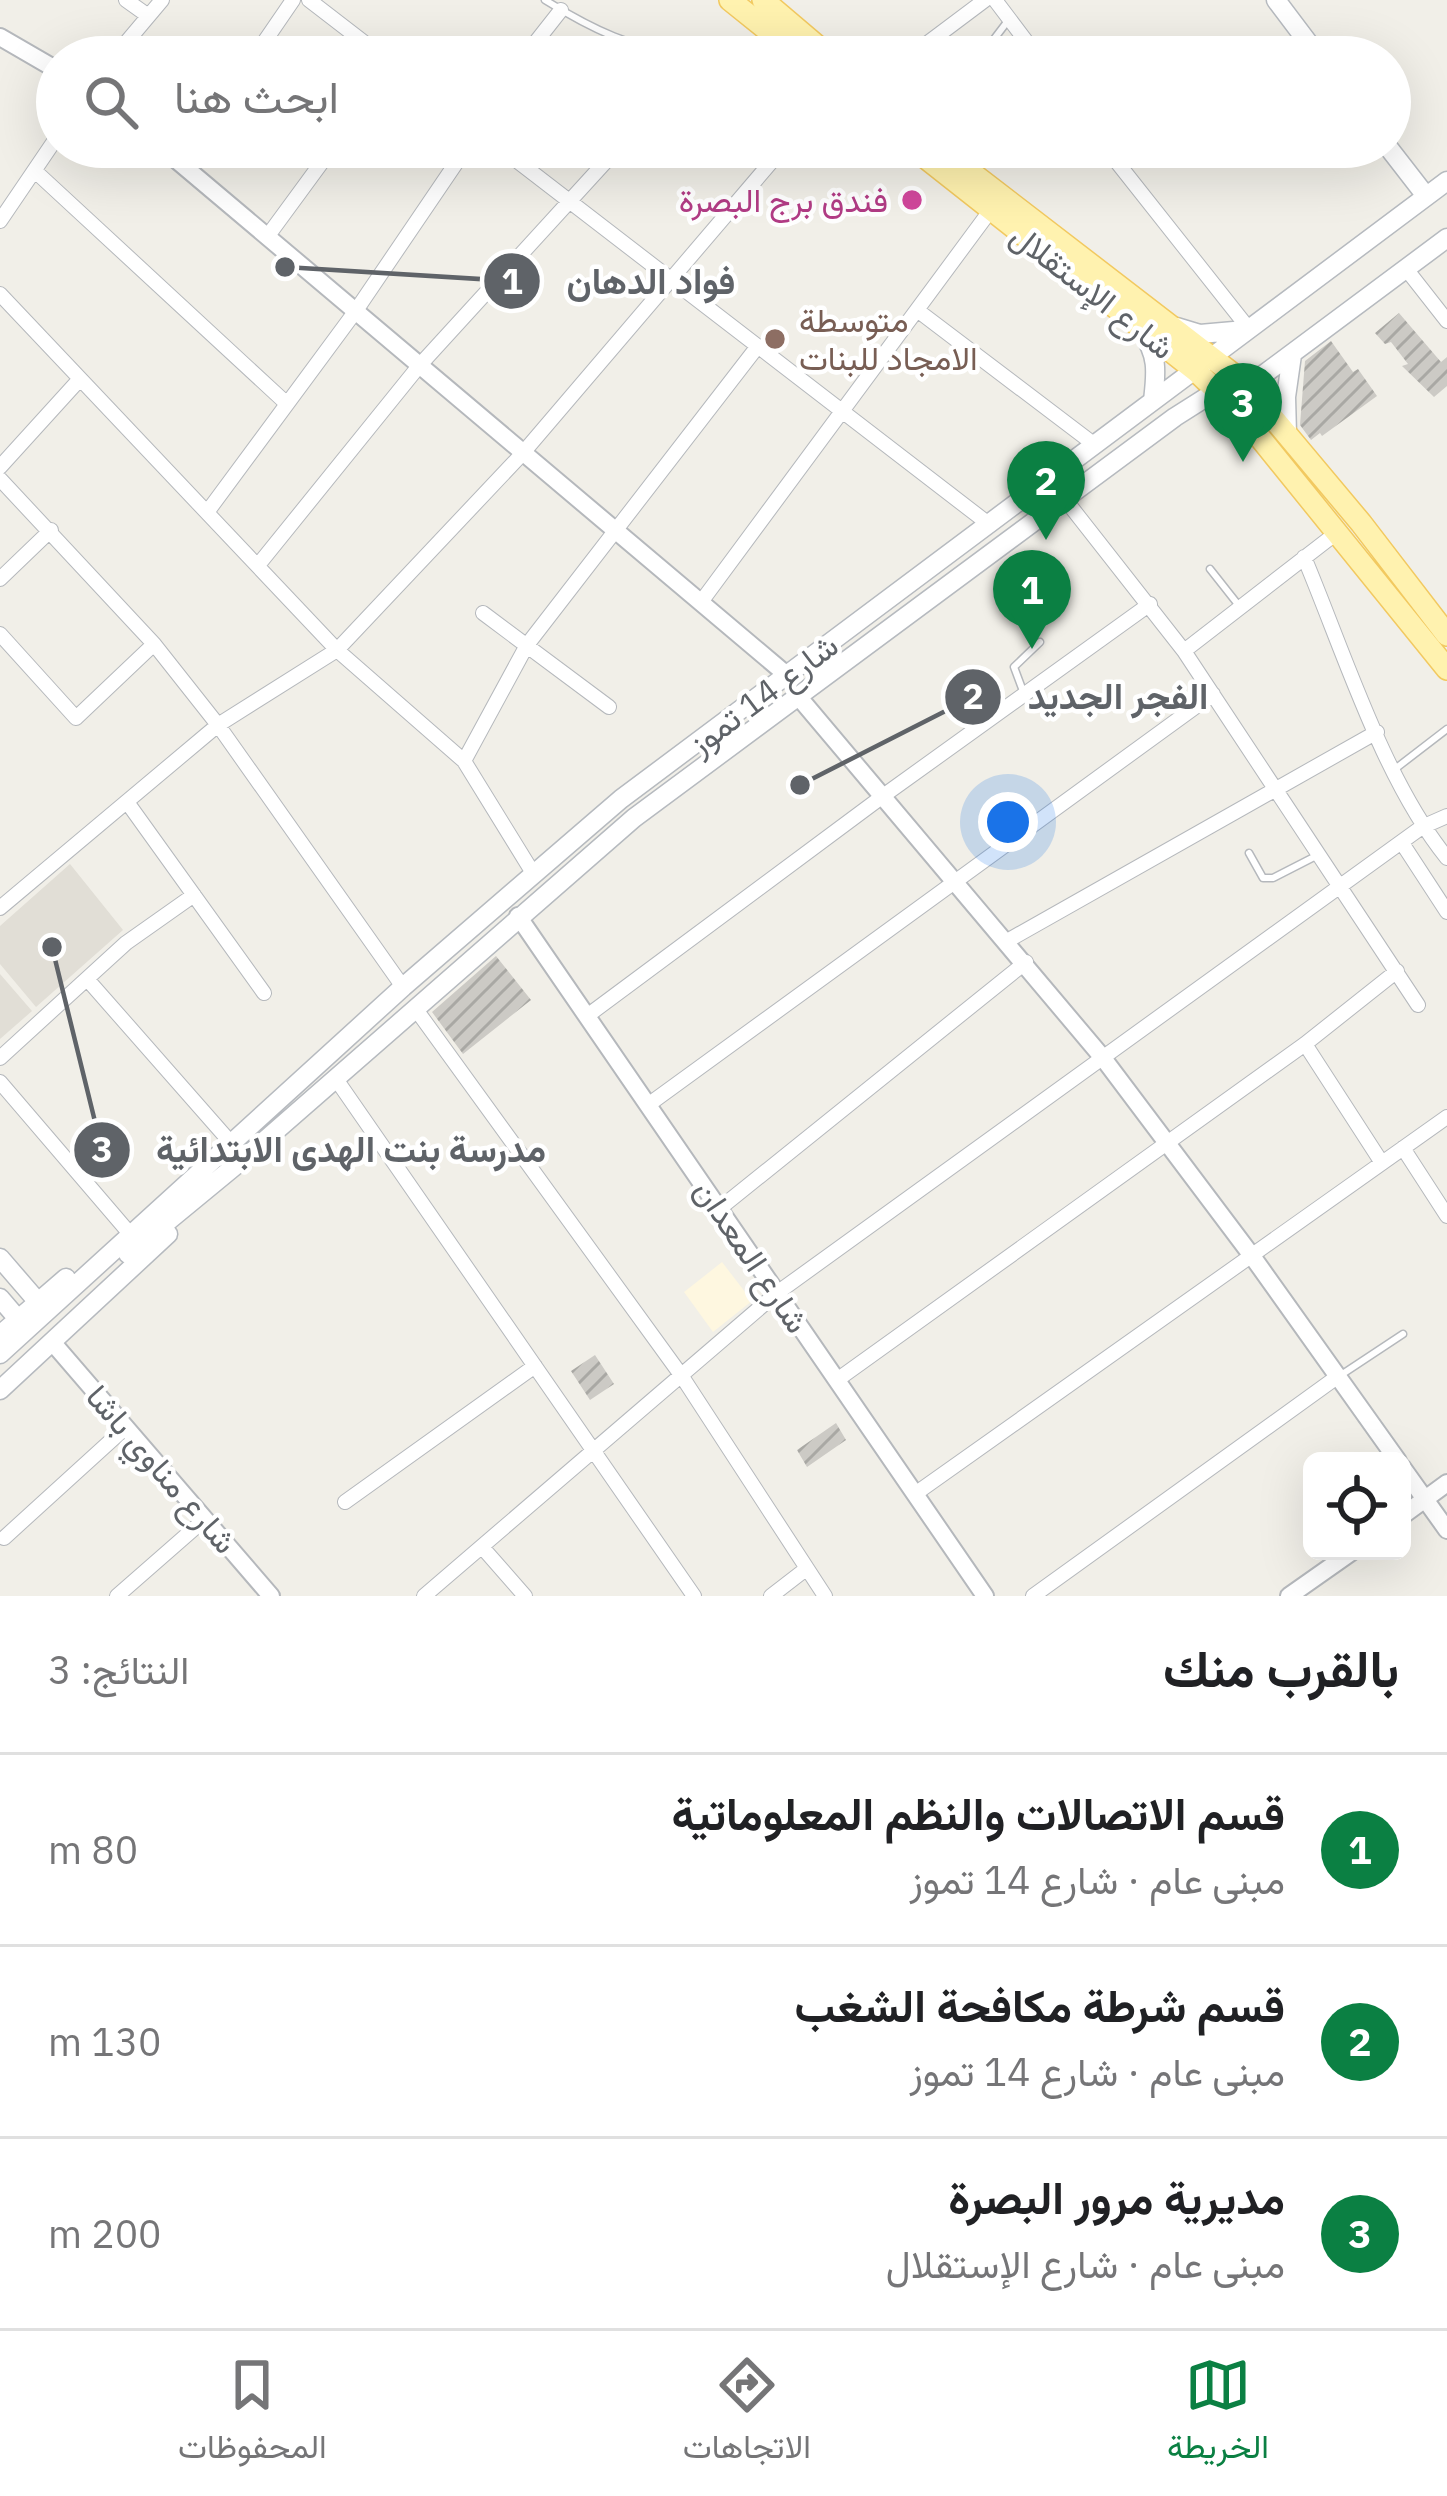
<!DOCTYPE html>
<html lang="ar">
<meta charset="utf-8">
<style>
:root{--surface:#fff;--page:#f2f2f2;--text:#202124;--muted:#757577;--line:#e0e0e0;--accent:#0b8043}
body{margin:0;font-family:"IBM Plex Sans",Vazirmatn,sans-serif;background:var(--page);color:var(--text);direction:rtl}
.controls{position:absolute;right:36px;bottom:36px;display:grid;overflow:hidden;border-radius:18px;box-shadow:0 12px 48px #0002}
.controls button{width:108px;height:108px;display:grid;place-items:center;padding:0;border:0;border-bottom:3px solid var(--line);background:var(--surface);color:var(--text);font:60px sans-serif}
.you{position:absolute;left:1008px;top:822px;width:42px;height:42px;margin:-30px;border:9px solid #fff;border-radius:50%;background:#1a73e8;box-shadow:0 0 0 18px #1a73e833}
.badge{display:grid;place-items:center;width:78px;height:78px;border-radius:50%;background:var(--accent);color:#fff;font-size:39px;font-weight:700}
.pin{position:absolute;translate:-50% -99px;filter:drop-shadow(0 3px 6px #0008)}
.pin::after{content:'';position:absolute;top:63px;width:42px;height:36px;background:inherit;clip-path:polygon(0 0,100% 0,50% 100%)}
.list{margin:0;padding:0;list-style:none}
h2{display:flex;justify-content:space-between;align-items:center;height:156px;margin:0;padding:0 48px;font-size:51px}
h2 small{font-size:39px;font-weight:400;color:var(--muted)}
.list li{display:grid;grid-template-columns:78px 1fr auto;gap:36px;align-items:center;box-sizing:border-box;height:192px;padding:0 48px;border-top:3px solid var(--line)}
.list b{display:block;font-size:45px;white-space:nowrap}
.list p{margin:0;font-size:39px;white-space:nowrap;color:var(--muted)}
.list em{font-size:39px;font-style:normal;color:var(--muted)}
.icon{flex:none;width:66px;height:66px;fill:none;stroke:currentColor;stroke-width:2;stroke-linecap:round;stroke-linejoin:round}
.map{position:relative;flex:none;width:1447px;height:1596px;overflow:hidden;direction:ltr}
.search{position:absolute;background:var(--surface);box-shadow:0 12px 48px #0002;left:36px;right:36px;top:36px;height:132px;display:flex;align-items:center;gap:30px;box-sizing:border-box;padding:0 42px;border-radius:66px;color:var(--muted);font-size:45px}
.sheet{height:732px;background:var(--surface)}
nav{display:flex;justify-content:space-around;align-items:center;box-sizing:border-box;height:168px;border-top:3px solid var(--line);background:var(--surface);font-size:33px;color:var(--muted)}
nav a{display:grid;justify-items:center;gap:6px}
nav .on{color:var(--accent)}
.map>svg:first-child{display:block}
.commercial{fill:#fef7e0}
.education{fill:#e1ded6}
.building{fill:url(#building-hatch)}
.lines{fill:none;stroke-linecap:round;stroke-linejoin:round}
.service-casing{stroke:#b5b8bc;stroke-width:9}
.minor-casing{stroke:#b5b8bc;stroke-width:16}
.tertiary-casing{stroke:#b5b8bc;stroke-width:20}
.secondary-casing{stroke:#b6babf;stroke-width:21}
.primary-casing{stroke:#f2c960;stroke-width:24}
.service{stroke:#fff;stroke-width:6}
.minor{stroke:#fff;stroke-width:14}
.tertiary{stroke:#fff;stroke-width:16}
.secondary{stroke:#fff;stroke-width:18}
.primary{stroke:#fff2af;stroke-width:21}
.hotel-dot{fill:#d1479c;stroke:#fff;stroke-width:4.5}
.education-dot{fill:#8d6e63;stroke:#fff;stroke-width:4.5}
.labels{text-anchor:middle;stroke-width:9;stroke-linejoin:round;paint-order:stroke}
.hotel-label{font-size:33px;fill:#b23c85;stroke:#fff;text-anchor:end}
.street-label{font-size:33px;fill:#5f6368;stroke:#fff}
.education-label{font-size:33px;fill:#785e54;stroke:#fff;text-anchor:start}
.leader{fill:none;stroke:#5f6368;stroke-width:4.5}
.callout-dot{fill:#5f6368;stroke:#fff;stroke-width:4.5}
.mark-label{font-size:36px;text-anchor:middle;font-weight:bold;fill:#fff}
.callout-label{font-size:36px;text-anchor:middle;font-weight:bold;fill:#5f6368;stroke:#fff;stroke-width:9;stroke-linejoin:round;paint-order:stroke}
</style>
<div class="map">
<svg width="1447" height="1596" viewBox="0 0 1447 1596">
<defs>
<pattern id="building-hatch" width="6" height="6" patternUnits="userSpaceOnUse" patternTransform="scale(3)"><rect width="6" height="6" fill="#cccac5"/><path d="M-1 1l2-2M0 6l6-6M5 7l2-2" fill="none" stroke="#a9a8a4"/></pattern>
</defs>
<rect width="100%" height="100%" fill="#f1efe8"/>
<!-- commercial -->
<path class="commercial" d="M 722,1262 L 752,1301 L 713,1332 L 684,1292 Z"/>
<!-- education -->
<path class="education" d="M 70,864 L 123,930 L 36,1007 L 0,964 L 0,926 Z
M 0,974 L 32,1011 L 0,1039 Z"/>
<!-- building -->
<path class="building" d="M 1399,313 L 1441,362 L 1447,357 L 1447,386 L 1434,397 L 1402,366 L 1408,364 L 1391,342 L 1385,344 L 1375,333 Z
M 1331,341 L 1353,372 L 1358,369 L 1377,396 L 1322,436 L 1320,433 L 1311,440 L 1300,425 L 1305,361 Z
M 496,956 L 531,1000 L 463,1054 L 432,1012 Z
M 595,1355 L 614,1384 L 590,1400 L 571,1371 Z
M 836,1423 L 846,1440 L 807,1467 L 797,1450 Z"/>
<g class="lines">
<!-- service casing -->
<g class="service-casing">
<path id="service" d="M 545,0 C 593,30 632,48 689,57
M 995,57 L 991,43 L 1007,22
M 1210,569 L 1240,607
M 1023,691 L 1014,667 L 1040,642
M 1395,769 L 1447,729
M 1249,853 L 1263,878 L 1273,878 L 1316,856
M 1341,1375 L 1403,1334"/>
</g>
<!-- minor casing -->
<g class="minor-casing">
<path id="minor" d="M 126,0 L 147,15
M 309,0 L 383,57
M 995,0 L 1038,57
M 114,57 L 162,0
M 254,57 L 293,0
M 524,57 L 561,10
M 909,57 L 985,0
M 499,147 L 990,525
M 1105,147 L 1249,329
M 181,164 L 192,147
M 35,171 L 286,403
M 0,221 L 57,137
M 267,237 L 333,147
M 1407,270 L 1447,321
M 0,294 L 337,650 L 464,761 L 533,873
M 917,310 L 1095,445
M 0,467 L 79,380
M 0,479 L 154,644 L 218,725 L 403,987
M 1064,498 L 1184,651 L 1418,1005
M 208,511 L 355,312 L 467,147
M 1304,557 C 1344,652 1383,779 1447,858
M 259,564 L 419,366 L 619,147
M 0,579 L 51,530
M 701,602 L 990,211
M 483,613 L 609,707
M 0,634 L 76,718 L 154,644
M 1184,651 L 1339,531
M 464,761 L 527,645 L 758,346
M 127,802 L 264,993
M 1402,843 L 1447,912
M 0,908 L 218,725 L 337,650 L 522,454 L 784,147
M 1007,941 L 1377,732
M 87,979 L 232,1144
M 415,1008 L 681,1375 L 825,1596
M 587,1016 L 883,796 L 1150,604
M 1305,1044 L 1382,1163
M 0,1058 L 126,943 L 194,895
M 336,1079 L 694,1596
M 0,1082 L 125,1228
M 648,1105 L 1213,694
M 1403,1148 L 1447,1216
M 719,1209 L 1026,962
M 837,1380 L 1305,1044 L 1397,971
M 915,1494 L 1447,1117
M 345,1502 L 535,1366
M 4,1538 L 126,1427
M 482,1547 L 525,1596
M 117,1596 L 205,1519
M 424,1596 L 777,1293 L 1422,827 L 1447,816
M 771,1596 L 806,1569
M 1033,1596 L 1337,1377"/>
</g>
<!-- tertiary casing -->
<g class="tertiary-casing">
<path id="tertiary" d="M 0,37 L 57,70
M 161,147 L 788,676
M 797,695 L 1103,1058 L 1252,1256 L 1398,1461
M 518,916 L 985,1596
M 53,1343 L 271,1596
M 1402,1467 L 1447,1530
M 1402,1516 L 1447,1483
M 1289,1596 L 1353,1551"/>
</g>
<!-- secondary casing -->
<g class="secondary-casing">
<path id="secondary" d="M 1276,0 L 1319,57
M 1388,147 L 1426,196
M 1177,327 L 1200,334 L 1245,330
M 1141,332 C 1159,355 1156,374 1153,401
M 1287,434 L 1286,397 L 1292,355
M 128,1254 L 247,1156 L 634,818 L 1175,417 L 1216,391 L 1263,375 L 1447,238
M 0,1258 L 38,1302
M 0,1298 L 18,1319
M 0,1335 L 66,1278
M 0,1354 L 403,987 L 621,799 L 1447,181
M 0,1390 L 168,1234"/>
</g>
<!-- primary casing -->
<g class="primary-casing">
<path id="primary" d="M 730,0 L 801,57
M 763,0 L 830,57
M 912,147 L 1196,371 L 1240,413 L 1447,669
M 938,147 L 1242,381 L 1361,523 L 1447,635"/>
</g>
<!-- service -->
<use href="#service" class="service"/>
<!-- minor -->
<use href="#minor" class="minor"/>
<!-- tertiary -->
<use href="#tertiary" class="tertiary"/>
<!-- secondary -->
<use href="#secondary" class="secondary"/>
<!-- primary -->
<use href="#primary" class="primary"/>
</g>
<!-- markers -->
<circle class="hotel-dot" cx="912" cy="200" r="12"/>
<circle class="education-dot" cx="775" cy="339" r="12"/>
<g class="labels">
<!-- hotel labels -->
<g class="hotel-label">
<text x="888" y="212">فندق برج البصرة</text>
</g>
<!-- street labels -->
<g class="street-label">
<text transform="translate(1093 291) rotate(38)" y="12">شارع الإستقلال</text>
<text transform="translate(763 694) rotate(-37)" y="12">شارع 14 تموز</text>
<text transform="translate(752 1256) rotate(56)" y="12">شارع المعدان</text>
<text transform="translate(162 1469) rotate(49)" y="12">شارع مناوي باشا</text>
</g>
<!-- education labels -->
<g class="education-label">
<text x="799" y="332">متوسطة<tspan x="799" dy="38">الامجاد للبنات</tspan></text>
</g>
</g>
<!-- callouts -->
<path class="leader" d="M285 267L512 281M800 785L973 697M52 947L102 1150"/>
<g class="callout-dot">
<circle cx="285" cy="267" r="12"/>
<circle cx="800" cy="785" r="12"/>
<circle cx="52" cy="947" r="12"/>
<circle cx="512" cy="281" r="30"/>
<circle cx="973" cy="697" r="30"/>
<circle cx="102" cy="1150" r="30"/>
</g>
<g class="mark-label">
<text x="512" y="294">1</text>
<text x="973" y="709">2</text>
<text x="102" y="1162">3</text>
</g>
<g class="callout-label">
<text x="651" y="294">فواد الدهان</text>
<text x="1118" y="709">الفجر الجديد</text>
<text x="351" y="1162">مدرسة بنت الهدى اﻻبتدائية</text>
</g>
</svg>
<div class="controls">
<button><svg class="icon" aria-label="locate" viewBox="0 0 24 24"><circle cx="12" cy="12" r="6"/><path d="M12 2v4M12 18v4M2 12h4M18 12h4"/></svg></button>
</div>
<div class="you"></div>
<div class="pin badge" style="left:1032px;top:649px">1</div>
<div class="pin badge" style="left:1046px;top:540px">2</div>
<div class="pin badge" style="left:1243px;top:462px">3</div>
<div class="search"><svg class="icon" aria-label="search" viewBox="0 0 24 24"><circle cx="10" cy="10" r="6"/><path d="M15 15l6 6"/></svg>ابحث هنا</div>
</div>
<section class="sheet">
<h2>بالقرب منك<small>النتائج: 3</small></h2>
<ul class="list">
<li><span class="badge">1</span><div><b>قسم الاتصالات والنظم المعلوماتية</b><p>مبنى عام · شارع 14 تموز</p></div><em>80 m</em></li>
<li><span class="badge">2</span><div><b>قسم شرطة مكافحة الشغب</b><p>مبنى عام · شارع 14 تموز</p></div><em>130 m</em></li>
<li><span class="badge">3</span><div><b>مديرية مرور البصرة</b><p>مبنى عام · شارع الإستقلال</p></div><em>200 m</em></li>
</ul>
</section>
<nav>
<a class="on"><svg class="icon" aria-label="map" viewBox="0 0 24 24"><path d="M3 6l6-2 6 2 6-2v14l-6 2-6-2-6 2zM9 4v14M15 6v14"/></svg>الخريطة</a>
<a><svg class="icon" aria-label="directions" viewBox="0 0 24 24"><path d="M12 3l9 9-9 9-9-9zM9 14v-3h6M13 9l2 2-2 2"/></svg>الاتجاهات</a>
<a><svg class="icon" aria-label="saved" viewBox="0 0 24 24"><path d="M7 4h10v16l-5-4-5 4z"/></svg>المحفوظات</a>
</nav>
